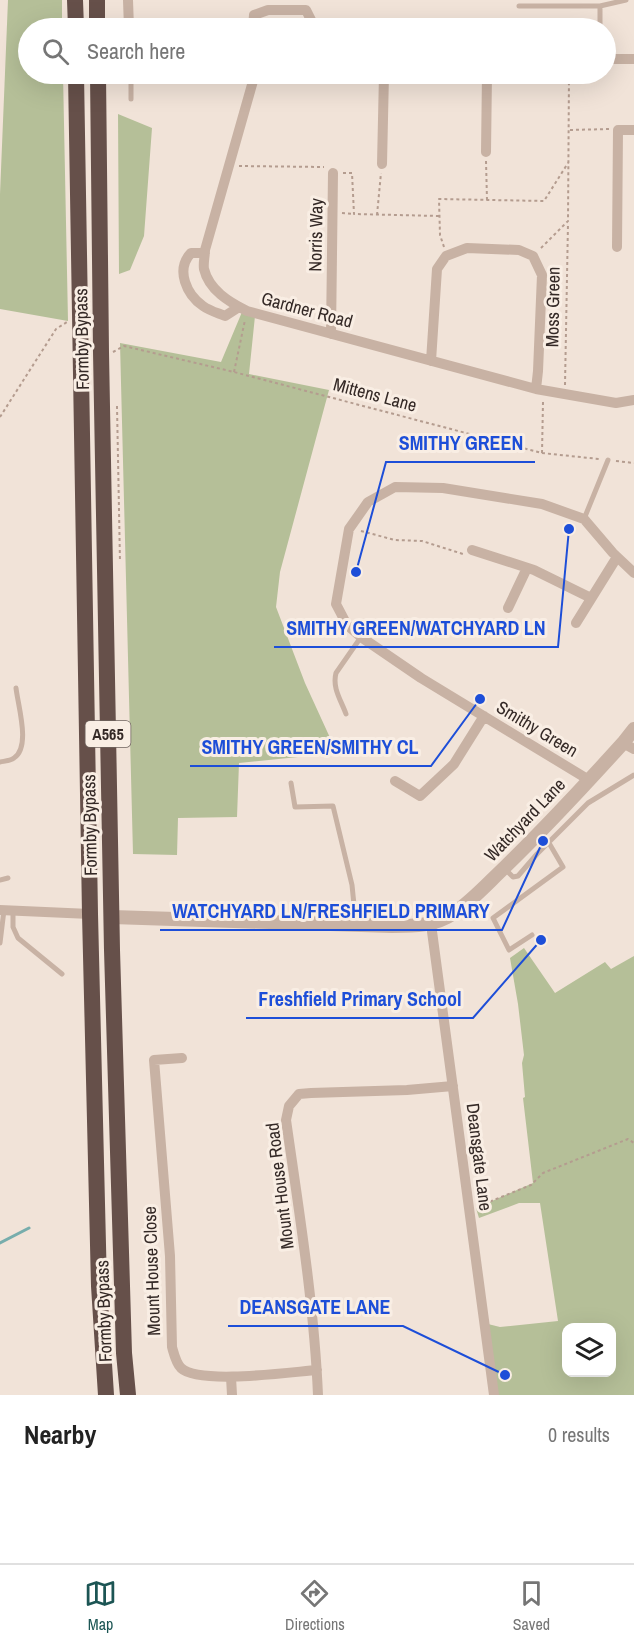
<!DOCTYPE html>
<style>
:root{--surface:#fff;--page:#f2f2f2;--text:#222;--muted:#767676;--line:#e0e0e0;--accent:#1c5554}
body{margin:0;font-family:"Archivo Narrow",sans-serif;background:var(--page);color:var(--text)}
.controls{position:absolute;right:18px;bottom:18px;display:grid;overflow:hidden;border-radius:12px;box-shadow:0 6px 24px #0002}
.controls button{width:54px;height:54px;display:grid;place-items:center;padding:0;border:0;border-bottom:2px solid var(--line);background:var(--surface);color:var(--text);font:30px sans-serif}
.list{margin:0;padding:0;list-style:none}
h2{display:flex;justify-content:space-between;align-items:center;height:78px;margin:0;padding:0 24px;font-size:26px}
h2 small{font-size:20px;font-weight:400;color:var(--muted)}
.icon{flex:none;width:33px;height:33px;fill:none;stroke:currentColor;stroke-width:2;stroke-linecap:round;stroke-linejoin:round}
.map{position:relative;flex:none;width:634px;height:1395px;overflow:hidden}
.search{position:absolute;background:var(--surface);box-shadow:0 6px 24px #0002;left:18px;right:18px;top:18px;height:66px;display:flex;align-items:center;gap:15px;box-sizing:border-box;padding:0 21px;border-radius:33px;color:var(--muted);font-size:22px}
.sheet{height:168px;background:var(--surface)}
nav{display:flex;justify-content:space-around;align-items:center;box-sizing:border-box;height:84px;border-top:2px solid var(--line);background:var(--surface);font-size:16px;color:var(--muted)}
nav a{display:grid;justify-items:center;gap:3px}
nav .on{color:var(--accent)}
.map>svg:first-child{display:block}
.green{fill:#b5bf98;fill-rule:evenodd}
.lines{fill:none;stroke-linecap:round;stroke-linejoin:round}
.stream{stroke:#77adac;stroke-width:3}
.path{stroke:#b49c8f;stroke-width:2;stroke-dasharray:3 3;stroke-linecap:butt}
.service{stroke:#c8b2a4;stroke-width:5}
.minor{stroke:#c8b2a4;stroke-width:10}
.tertiary{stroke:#c8b2a4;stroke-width:14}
.trunk{stroke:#66504a;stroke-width:16}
.labels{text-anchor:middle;stroke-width:6;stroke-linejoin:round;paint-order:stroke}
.shield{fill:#f9eee4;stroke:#6f645f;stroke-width:1.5}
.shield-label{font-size:16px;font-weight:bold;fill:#342926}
.street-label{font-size:18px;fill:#342926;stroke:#f9eee4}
.leader{fill:none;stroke:#1d4ed8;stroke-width:2}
.callout-dot{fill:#1d4ed8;stroke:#f9eee4;stroke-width:2}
.callout-label{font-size:20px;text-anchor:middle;font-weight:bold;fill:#1d4ed8;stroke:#f9eee4;stroke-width:6;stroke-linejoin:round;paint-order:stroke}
</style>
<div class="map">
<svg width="634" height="1395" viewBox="0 0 634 1395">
<rect width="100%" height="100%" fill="#f1e3d8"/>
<!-- green -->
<path class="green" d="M 8,0 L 62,0 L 62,28 L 28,28 L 28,74 L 63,74 L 68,321 L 0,309 L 0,194 Z
M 118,114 L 152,128 L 144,236 L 130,270 L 119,274 Z
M 242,312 L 255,316 L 249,374 L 329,390 L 280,572 L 276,607 L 305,683 L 337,753 L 239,763 L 237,817 L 178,818 L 177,855 L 133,854 L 120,343 L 221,362 Z
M 524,948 L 555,993 L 605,962 L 611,969 L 634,956 L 634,1395 L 498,1395 L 488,1324 L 500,1327 L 558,1321 L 540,1203 L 519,1203 L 479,1218 L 476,1208 L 533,1183 L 523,1098 L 525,1097 L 522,1063 L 524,1055 L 518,1004 L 510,958 ZM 566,1328 L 612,1328 L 612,1372 L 566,1372 Z"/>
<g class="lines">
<!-- stream -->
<path class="stream" d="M 0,1243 L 29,1228"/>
<!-- path -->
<path class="path" d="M 570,130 L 609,129
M 486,161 L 487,200
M 239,166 L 324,167
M 343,173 L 352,173 L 354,214 L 439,216
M 342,213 L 354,214
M 377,215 L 381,173
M 444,247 L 440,235 L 439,199 L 544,201 L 568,163
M 541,248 L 568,221 L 569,74
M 113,352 L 124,346 L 234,372 L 542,453 L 599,459
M 234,372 L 245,320
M 565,385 L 568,223
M 117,406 L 120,562
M 0,417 L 56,329 L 67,322
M 542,453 L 543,402
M 616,461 L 634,463
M 361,531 L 395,540 L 422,541 L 463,554
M 479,1206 L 531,1185 L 543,1173 L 628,1139 L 634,1143"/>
<!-- service -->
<path class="service" d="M 519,6 L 600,6
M 600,28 L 600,6 L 626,0
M 131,74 L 131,99
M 584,519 L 608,460
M 346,714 C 341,700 332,688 336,673 L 361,637
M 0,762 C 5,761 10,761 14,758 C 31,747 18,706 16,688
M 291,783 L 295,807 L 333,806 L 352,885 L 356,925
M 505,869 L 513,877 L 518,876 L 537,854 L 588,803 L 634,775
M 0,880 L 8,878
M 13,911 L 13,927 L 18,938 L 62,974
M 532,935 L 509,950 L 493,918 L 563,867 L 549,843
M 0,943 L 4,910"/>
<!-- minor -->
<path class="minor" d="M 128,0 L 129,28
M 253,28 L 254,15 L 268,10 L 306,10 L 313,24
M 291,28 L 313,24 L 343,28
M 606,59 L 634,59
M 255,74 L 205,250 C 205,256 203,263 204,269 C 209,290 229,302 247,311 L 536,389 L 616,403 L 634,400
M 486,152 L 487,74
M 382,164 L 384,74
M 617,247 L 618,130 L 634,130
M 205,253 L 191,253 C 175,270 187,295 203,306 C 210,311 218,313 225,316 L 239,307
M 331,334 L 333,173
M 431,361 L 437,269 L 446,256 L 467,248 L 519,250 L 533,256 L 542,275 L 538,371 L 536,389
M 472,550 L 534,570 L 591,598
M 508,608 L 527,568
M 576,623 L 617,557
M 623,743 L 634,749
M 589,780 L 421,678 L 361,637 L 347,625 L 336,604 L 349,529 L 368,502 L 395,487 L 443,488 L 542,504 L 584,519 L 613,553 L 634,573
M 395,781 L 420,796 L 454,764 L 484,716
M 0,910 L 90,914
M 431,924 C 453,1081 472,1238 494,1395
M 182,1058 L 154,1060 L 170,1256 L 172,1347 C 174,1354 176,1363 181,1368 C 199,1385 291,1372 317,1370
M 231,1377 L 232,1395
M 318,1395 C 314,1303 299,1211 286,1120 L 289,1106 L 299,1094 L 311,1093 L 407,1090 L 453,1086"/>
<!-- tertiary -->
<path class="tertiary" d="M 112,917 L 392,926 C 414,926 435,926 454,913 C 472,901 489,882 505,867 C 546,827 585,785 623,743 L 634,729"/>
<!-- trunk -->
<path class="trunk" d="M 75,0 L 76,28
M 97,0 L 97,28
M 76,74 L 90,914 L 99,1286 L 106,1395
M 98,74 L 101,352 L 112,950 L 124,1353 L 128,1395"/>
</g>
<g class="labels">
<!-- shield labels -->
<rect class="shield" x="85.5" y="721" width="45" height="26" rx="4.5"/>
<g class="shield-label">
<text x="108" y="740">A565</text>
</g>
<!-- street labels -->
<g class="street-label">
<text transform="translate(316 235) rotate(-89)" y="6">Norris Way</text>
<text transform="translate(553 307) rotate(-89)" y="6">Moss Green</text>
<text transform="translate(307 310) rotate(15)" y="6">Gardner Road</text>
<text transform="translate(82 339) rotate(-91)" y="6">Formby Bypass</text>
<text transform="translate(375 395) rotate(15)" y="6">Mittens Lane</text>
<text transform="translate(537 729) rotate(31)" y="6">Smithy Green</text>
<text transform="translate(525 820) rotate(-46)" y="6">Watchyard Lane</text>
<text transform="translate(90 825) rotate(-91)" y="6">Formby Bypass</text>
<text transform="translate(479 1157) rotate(83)" y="6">Deansgate Lane</text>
<text transform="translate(280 1186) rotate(-97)" y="6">Mount House Road</text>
<text transform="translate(152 1271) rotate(-92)" y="6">Mount House Close</text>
<text transform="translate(104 1311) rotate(-92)" y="6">Formby Bypass</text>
</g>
</g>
<!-- callouts -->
<path class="leader" d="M356 572L386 462H535M569 529L558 647H274M480 699L431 766H190M543 841L502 930H160M541 940L473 1018H246M505 1375L403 1326H228"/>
<g class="callout-dot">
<circle cx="356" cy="572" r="6"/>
<circle cx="569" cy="529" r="6"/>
<circle cx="480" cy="699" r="6"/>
<circle cx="543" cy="841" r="6"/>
<circle cx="541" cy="940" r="6"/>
<circle cx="505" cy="1375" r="6"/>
</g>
<g class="callout-label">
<text x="461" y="450">SMITHY GREEN</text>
<text x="416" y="635">SMITHY GREEN/WATCHYARD LN</text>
<text x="310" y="754">SMITHY GREEN/SMITHY CL</text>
<text x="331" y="918">WATCHYARD LN/FRESHFIELD PRIMARY</text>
<text x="360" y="1006">Freshfield Primary School</text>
<text x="315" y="1314">DEANSGATE LANE</text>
</g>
</svg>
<div class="controls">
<button><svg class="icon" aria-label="layers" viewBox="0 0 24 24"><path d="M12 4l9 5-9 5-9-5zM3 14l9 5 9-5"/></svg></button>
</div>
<div class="search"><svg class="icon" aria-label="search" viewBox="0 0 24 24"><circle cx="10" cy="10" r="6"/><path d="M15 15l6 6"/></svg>Search here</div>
</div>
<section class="sheet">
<h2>Nearby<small>0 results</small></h2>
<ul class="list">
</ul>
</section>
<nav>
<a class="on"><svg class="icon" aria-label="map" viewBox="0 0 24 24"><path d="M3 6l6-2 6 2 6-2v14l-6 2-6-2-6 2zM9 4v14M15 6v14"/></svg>Map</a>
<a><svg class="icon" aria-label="directions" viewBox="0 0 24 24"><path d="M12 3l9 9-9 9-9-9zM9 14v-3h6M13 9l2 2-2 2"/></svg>Directions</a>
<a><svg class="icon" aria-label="saved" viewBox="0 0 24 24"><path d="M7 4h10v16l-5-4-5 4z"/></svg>Saved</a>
</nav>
